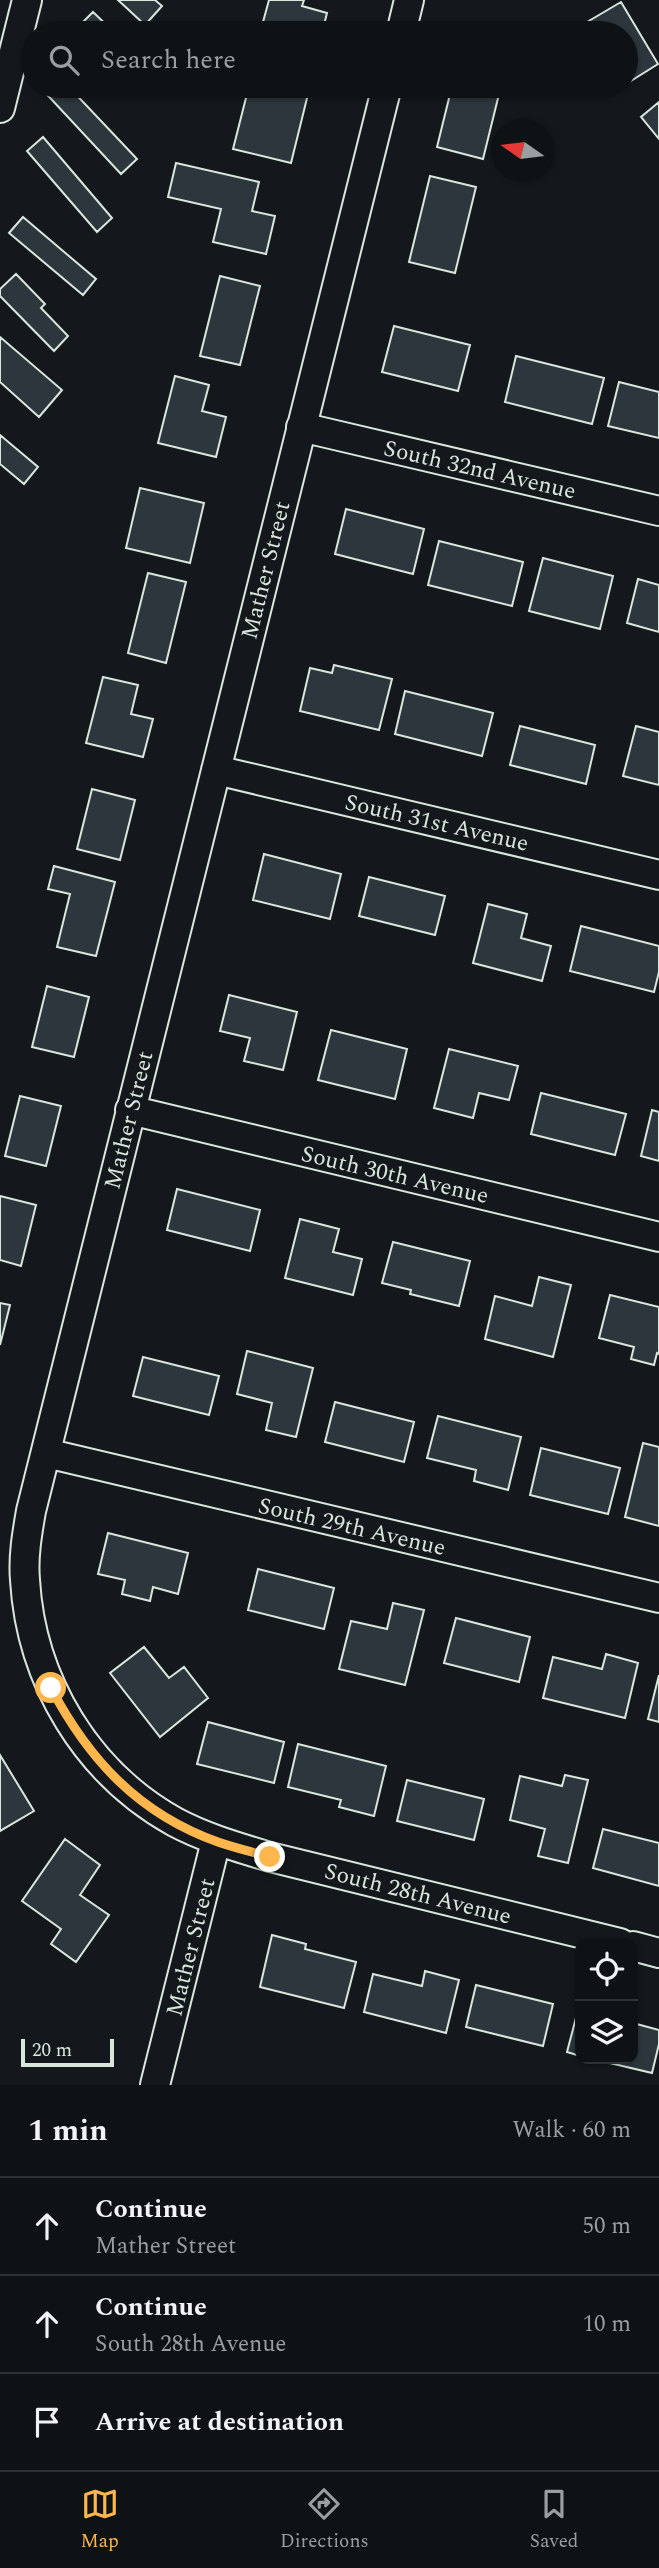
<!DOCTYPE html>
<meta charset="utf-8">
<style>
:root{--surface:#0f1215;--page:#181b1e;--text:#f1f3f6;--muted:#9b9ea0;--line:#2f3234;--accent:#ffb74d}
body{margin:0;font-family:Spectral,serif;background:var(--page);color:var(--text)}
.controls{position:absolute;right:21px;bottom:21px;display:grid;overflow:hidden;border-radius:14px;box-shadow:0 2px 5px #0004}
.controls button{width:63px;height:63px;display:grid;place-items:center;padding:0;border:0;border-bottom:2px solid var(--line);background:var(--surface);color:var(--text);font:35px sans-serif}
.compass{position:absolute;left:491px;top:119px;width:63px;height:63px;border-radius:50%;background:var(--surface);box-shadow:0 2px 5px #0004;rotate:284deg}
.scale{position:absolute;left:21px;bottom:18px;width:93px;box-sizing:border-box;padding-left:7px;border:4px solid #d8e6dc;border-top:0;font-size:19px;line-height:24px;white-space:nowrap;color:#d8e6dc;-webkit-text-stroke:5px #14181c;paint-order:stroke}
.stop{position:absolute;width:21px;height:21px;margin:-16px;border:5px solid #ffb74d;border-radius:50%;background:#fff}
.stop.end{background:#ffb74d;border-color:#fff;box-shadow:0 2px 7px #0008}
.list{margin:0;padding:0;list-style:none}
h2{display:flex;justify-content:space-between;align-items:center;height:91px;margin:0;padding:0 28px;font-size:30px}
h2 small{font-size:23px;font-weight:400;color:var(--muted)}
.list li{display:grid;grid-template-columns:46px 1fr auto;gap:21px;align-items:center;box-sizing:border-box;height:98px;padding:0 28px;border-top:2px solid var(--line)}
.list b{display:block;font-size:26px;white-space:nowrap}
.list p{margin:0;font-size:23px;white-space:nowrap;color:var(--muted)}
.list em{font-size:23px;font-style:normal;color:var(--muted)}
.icon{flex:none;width:38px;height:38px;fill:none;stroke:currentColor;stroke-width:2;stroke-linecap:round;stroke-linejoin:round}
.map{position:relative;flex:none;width:659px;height:2085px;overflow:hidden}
.search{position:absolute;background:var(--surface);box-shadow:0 2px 5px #0004;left:21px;right:21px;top:21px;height:77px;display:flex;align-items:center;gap:18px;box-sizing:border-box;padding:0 24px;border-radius:38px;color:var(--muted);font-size:26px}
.sheet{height:385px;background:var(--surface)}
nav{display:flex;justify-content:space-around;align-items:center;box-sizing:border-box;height:98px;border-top:2px solid var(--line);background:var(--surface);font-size:19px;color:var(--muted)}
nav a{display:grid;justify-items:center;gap:4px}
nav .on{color:var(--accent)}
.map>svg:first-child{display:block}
.building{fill:#2c363c;stroke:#d8e6dc;stroke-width:2}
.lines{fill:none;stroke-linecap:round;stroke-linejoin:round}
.street-casing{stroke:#d8e6dc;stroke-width:32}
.street{stroke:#14181c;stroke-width:28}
.route{stroke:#ffb74d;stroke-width:9}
.labels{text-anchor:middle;stroke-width:5;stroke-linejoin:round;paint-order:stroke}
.street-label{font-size:23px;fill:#d8e6dc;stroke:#14181c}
</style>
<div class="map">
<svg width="659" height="2085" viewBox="0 0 659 2085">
<rect width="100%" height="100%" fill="#14181c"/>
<!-- building -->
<path class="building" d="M 118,0 L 155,0 L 162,6 L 145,25 Z
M 269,0 L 304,0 L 302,6 L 327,13 L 322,33 L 260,33 Z
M 621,2 L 658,64 L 626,84 L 626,33 L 587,33 L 582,25 Z
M 93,12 L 115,33 L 72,33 Z
M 39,86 L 68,86 L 137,159 L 121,174 Z
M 249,86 L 310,86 L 291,163 L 233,149 Z
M 452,86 L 501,86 L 483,159 L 437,147 Z
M 659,102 L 659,139 L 641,117 Z
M 43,137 L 112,218 L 97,232 L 27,151 Z
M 176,163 L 259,182 L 252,211 L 275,216 L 266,254 L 213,242 L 221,209 L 168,197 Z
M 430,176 L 476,187 L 455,273 L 409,262 Z
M 23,217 L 96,279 L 83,295 L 9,233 Z
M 16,274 L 45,304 L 41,308 L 68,336 L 54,351 L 0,296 L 0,289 Z
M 220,276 L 260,286 L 240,365 L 200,356 Z
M 394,326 L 470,345 L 458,391 L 382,372 Z
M 0,337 L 62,390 L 39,417 L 0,382 Z
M 516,356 L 604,378 L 592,424 L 505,402 Z
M 175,376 L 209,385 L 202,411 L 226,417 L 216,457 L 158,443 Z
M 619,382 L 659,392 L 659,438 L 608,426 Z
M 0,435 L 38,467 L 24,484 L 0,464 Z
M 140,488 L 204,503 L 190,563 L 126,548 Z
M 346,509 L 424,529 L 413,574 L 335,554 Z
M 439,541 L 523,562 L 512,606 L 428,585 Z
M 543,558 L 613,576 L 600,629 L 529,611 Z
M 148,573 L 186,582 L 166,663 L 128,653 Z
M 638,579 L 659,585 L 659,632 L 627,623 Z
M 334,665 L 392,679 L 379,730 L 300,711 L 310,668 L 332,673 Z
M 103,677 L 138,685 L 131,714 L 153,719 L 143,757 L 86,743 Z
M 405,691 L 493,713 L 482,756 L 395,734 Z
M 520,726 L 595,745 L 586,784 L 510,765 Z
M 636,726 L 659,732 L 659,785 L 623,776 Z
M 92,789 L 135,800 L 120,860 L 77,849 Z
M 264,854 L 341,874 L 330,919 L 253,900 Z
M 54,866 L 115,882 L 96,956 L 57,947 L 70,894 L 48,889 Z
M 369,877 L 445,896 L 435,935 L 359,916 Z
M 488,904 L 527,914 L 521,938 L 551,946 L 542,981 L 473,963 Z
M 581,926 L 659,946 L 659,972 L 654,992 L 570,971 Z
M 47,986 L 89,997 L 74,1057 L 32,1047 Z
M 229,995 L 297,1012 L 283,1070 L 244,1061 L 250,1038 L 220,1031 Z
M 331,1030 L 407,1049 L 395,1099 L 318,1080 Z
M 449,1049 L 518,1066 L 509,1100 L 479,1093 L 473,1118 L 434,1108 Z
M 541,1093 L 626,1114 L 615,1155 L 531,1134 Z
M 20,1096 L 61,1106 L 46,1166 L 5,1156 Z
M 652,1110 L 659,1112 L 659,1161 L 641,1156 Z
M 177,1189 L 260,1210 L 250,1251 L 167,1230 Z
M 0,1196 L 36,1205 L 21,1266 L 0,1260 Z
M 300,1219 L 339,1229 L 333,1252 L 362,1259 L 353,1295 L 285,1278 Z
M 393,1242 L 470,1261 L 459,1306 L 410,1294 L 411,1290 L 382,1283 Z
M 539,1277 L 571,1285 L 553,1357 L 485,1339 L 495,1296 L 532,1306 Z
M 610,1295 L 659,1307 L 659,1354 L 657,1353 L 654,1365 L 631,1359 L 634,1347 L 599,1338 Z
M 0,1303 L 10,1305 L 0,1345 Z
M 247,1351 L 313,1368 L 296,1437 L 266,1430 L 272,1403 L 237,1394 Z
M 143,1357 L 219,1376 L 209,1415 L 133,1396 Z
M 335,1402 L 414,1422 L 404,1462 L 325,1442 Z
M 438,1416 L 521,1437 L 508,1490 L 474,1481 L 476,1470 L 427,1458 Z
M 643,1443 L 659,1447 L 659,1526 L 625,1517 Z
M 541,1448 L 620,1468 L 608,1514 L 530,1495 Z
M 108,1533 L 188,1553 L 178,1594 L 153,1587 L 150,1601 L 122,1594 L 125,1580 L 98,1574 Z
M 258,1569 L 334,1588 L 324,1629 L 248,1610 Z
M 393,1603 L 424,1610 L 405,1685 L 339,1669 L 351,1621 L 387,1629 Z
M 456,1618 L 530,1637 L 519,1682 L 444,1663 Z
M 144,1647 L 169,1678 L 184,1667 L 208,1698 L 160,1737 L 110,1673 Z
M 606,1654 L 638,1663 L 625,1718 L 543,1698 L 553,1657 L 602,1669 Z
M 659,1675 L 659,1722 L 648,1719 Z
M 208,1722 L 284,1742 L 274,1783 L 197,1764 Z
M 298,1744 L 386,1766 L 374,1816 L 339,1807 L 341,1800 L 288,1787 Z
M 0,1755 L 34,1811 L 0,1831 Z
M 565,1775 L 588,1780 L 568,1863 L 538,1856 L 545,1829 L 510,1820 L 520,1776 L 562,1786 Z
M 407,1780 L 484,1799 L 474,1840 L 397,1821 Z
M 603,1829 L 659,1843 L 659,1886 L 593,1868 Z
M 65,1839 L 100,1865 L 80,1895 L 109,1915 L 76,1962 L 51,1944 L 61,1929 L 22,1901 Z
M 272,1935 L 306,1944 L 305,1949 L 356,1962 L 344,2008 L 260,1987 Z
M 425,1971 L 459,1980 L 446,2033 L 364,2012 L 373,1974 L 422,1986 Z
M 476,1985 L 553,2004 L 543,2046 L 466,2027 Z
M 578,2010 L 580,2010 L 580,2056 L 567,2052 Z
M 633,2023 L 659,2030 L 659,2044 L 652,2073 L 593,2059 L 633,2059 Z"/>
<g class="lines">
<!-- street casing -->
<g class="street-casing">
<path id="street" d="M 401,33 L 409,0
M 387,86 L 31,1511 C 27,1534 23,1557 25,1580 C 31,1681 87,1773 175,1822 C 205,1838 237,1847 270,1857 L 620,1943
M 0,108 L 27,0
M 301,427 L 659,511
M 216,770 L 659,875
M 130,1110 L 659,1237
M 46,1453 L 659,1598
M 633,1946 L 659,1953
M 155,2085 L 216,1841"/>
</g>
<!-- street -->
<use href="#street" class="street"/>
</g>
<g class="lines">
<!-- route -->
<path class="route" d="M 51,1688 C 89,1760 139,1814 218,1842 C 235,1848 253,1852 270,1857"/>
</g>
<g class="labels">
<!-- street labels -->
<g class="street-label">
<text transform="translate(480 469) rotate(13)" y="8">South 32nd Avenue</text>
<text transform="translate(265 570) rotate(-76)" y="8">Mather Street</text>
<text transform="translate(437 822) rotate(13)" y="8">South 31st Avenue</text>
<text transform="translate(128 1120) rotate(-76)" y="8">Mather Street</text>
<text transform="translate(395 1174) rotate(13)" y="8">South 30th Avenue</text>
<text transform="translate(352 1526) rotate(13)" y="8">South 29th Avenue</text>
<text transform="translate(418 1893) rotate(14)" y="8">South 28th Avenue</text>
<text transform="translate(190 1947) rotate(-76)" y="8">Mather Street</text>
</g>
</g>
</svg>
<div class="controls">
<button><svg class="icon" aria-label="locate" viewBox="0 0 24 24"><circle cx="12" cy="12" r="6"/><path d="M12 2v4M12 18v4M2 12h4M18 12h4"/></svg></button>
<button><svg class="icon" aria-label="layers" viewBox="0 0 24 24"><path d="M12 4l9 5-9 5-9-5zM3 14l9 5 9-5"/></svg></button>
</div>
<svg class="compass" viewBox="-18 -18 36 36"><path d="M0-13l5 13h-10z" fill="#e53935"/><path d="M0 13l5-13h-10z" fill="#9b9ea0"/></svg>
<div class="scale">20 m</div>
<div class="stop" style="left:51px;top:1688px"></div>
<div class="stop end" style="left:270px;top:1857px"></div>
<div class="search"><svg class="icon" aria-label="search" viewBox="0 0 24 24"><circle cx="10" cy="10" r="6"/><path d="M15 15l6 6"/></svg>Search here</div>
</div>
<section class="sheet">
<h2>1 min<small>Walk · 60 m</small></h2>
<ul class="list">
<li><svg class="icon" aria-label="ahead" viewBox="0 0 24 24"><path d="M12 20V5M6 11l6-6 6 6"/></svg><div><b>Continue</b><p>Mather Street</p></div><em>50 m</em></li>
<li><svg class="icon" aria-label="ahead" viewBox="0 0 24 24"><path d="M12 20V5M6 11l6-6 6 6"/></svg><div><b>Continue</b><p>South 28th Avenue</p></div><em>10 m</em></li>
<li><svg class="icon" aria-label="arrive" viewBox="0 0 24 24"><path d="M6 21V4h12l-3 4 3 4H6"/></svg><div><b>Arrive at destination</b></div></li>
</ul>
</section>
<nav>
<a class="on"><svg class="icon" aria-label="map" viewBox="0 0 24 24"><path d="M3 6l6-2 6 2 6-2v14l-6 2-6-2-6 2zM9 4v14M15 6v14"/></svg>Map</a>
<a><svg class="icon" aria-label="directions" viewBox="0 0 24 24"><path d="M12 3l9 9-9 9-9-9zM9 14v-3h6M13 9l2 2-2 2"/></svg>Directions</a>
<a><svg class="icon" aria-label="saved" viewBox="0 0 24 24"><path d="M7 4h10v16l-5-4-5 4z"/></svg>Saved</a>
</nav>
